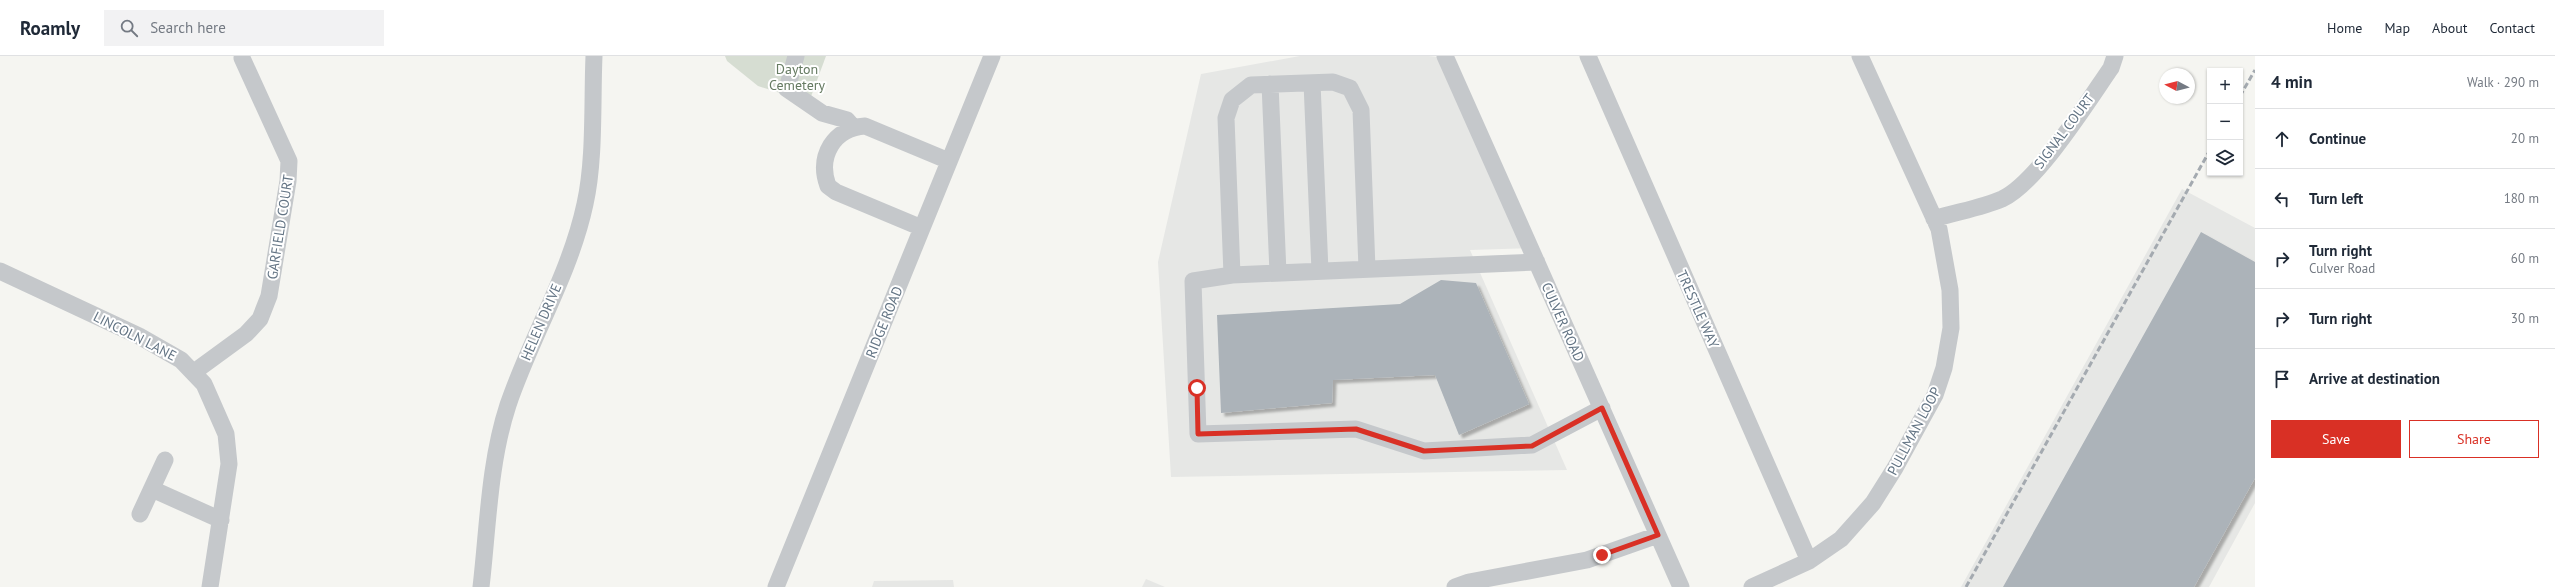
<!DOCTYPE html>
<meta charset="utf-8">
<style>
:root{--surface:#fff;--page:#f2f2f3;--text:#1f2937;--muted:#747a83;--line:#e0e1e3;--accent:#d93025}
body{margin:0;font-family:"PT Sans",sans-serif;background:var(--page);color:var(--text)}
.controls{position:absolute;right:12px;top:12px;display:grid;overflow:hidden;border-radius:0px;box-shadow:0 1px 3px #0004}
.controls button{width:36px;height:36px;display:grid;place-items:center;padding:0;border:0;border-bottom:1px solid var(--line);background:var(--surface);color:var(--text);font:20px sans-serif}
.compass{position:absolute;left:2159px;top:12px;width:36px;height:36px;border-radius:50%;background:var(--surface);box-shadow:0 1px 3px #0004;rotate:277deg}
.stop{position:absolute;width:12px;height:12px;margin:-9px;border:3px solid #d93025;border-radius:50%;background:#fff}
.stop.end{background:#d93025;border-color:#fff;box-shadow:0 1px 4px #0008}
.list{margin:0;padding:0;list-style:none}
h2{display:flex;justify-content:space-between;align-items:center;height:52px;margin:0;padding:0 16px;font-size:17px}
h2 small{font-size:13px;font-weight:400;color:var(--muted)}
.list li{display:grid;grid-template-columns:26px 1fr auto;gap:12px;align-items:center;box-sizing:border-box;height:60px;padding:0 16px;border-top:1px solid var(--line)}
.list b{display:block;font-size:15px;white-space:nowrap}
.list p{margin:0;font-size:13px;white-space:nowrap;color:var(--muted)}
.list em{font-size:13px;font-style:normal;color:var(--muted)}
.actions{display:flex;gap:8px;padding:12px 16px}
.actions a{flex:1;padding:9px 0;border:1px solid var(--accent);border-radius:0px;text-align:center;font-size:14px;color:var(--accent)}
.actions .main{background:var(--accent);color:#fff}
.icon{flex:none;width:22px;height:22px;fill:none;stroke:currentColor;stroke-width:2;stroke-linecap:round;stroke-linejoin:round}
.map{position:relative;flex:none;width:2255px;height:531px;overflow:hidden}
header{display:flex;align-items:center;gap:24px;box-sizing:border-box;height:56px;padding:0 20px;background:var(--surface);border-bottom:1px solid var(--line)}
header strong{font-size:19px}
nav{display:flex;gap:22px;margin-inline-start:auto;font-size:14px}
.search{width:280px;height:36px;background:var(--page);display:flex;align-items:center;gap:10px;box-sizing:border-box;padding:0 14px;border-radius:0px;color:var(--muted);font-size:15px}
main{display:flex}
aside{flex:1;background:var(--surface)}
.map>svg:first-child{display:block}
.built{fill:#e6e7e5}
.green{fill:#d6ddd2}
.building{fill:#acb3b9;filter:url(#shadow)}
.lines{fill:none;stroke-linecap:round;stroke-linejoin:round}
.minor{stroke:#c5c8cb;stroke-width:17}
.rail{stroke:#a4aab0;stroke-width:3;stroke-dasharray:6 3;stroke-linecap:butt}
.route{stroke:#d93025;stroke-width:5}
.labels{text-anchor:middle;stroke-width:4;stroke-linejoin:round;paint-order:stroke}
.park-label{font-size:14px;fill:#667b62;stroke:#fff}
.street-label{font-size:14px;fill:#637484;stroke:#fff}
</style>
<header>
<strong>Roamly</strong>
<div class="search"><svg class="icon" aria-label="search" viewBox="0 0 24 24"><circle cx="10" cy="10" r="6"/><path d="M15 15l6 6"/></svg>Search here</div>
<nav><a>Home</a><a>Map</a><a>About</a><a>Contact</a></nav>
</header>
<main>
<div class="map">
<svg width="2255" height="531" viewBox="0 0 2255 531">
<defs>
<filter id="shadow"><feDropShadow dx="3.5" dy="3.5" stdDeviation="1" flood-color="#0004"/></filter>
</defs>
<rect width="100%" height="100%" fill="#f5f5f1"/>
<!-- built -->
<path class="built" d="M 1300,0 L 1429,0 L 1447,2 L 1531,192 L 1470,194 L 1567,414 L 1171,421 L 1158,206 L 1201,18 Z
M 2182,133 L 2255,172 L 2255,447 L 2209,531 L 1961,531 Z
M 1146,523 L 1165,531 L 1142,531 Z
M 953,524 L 954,531 L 872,531 L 874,525 Z"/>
<!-- green -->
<path class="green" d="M 725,0 L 826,0 L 809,46 L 758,30 L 727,5 Z"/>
<!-- building -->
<path class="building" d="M 2201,176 L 2255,206 L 2255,422 L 2194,531 L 2003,531 Z
M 1441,224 L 1476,227 L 1529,348 L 1459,379 L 1435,319 L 1333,324 L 1332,347 L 1221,357 L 1217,259 L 1400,248 Z"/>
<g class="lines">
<!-- minor -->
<path class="minor" d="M 796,0 L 787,33 L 822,57 L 847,64 L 853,71
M 1445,0 L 1681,531
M 1588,0 L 1809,505
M 1312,27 L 1320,215
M 1270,28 L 1278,217
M 1934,163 C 1956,156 1981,152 2002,143 C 2037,127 2088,45 2111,12 L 2115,0
M 922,172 L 836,136 L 828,130 C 817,100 834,72 865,70 L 949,105
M 1537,206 L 1232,219 L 1193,225 L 1198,378 L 1356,373 L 1424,395 L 1532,389 L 1602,352
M 0,215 L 139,280 L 181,304 L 204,328 L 226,378 L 229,408 L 210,531
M 1232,219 L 1226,62 L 1232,44 L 1251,29 L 1333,26 L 1350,32 L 1361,54 L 1367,213
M 194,316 L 246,278 L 260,263 L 269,240 L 288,125 L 289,105 L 242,2
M 152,433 L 221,464
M 140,458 L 165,404
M 481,531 C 488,471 489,407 508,349 C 531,281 570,218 585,148 C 595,104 592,46 594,0
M 776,531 L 992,0
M 1455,531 L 1469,526 L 1587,504 L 1658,479
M 1752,531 L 1809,505 L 1841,483 L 1873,447 L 1895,412 L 1935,339 L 1944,312 L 1951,272 L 1950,234 L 1939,173 L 1860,0"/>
<!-- rail -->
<path class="rail" d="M 2240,40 L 2255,14
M 1966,531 L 2210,94"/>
</g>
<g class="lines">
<!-- route -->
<path class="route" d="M 1197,332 L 1198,378 L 1356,373 L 1424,395 L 1532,390 L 1602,352 L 1658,479 L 1602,499"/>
</g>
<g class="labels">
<!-- park labels -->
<g class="park-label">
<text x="797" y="18">Dayton<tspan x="797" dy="16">Cemetery</tspan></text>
</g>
<!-- street labels -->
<g class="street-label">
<text transform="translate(2064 75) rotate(-53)" y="5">SIGNAL COURT</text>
<text transform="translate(280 171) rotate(-81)" y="5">GARFIELD COURT</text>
<text transform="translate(1698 253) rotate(66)" y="5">TRESTLE WAY</text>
<text transform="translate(541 266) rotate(-67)" y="5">HELEN DRIVE</text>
<text transform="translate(884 266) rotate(-68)" y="5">RIDGE ROAD</text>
<text transform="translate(1563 266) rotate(66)" y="5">CULVER ROAD</text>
<text transform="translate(135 280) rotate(27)" y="5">LINCOLN LANE</text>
<text transform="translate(1914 375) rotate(-62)" y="5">PULLMAN LOOP</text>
</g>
</g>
</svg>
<div class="controls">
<button>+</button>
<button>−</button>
<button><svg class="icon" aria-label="layers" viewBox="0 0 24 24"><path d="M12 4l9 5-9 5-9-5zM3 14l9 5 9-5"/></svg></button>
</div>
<svg class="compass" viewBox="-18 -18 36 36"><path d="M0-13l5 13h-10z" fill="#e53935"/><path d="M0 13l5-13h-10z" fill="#747a83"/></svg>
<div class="stop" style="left:1197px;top:332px"></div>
<div class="stop end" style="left:1602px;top:499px"></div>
</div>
<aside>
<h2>4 min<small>Walk · 290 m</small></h2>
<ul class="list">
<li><svg class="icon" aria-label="ahead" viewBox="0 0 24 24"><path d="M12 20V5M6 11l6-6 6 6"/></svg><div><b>Continue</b></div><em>20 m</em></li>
<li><svg class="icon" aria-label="left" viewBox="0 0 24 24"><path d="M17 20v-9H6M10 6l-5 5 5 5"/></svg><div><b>Turn left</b></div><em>180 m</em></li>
<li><svg class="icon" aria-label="right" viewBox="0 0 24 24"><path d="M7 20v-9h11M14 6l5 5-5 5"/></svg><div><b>Turn right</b><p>Culver Road</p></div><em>60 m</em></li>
<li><svg class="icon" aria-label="right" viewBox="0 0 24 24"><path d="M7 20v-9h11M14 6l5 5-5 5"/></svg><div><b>Turn right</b></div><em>30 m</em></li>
<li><svg class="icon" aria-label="arrive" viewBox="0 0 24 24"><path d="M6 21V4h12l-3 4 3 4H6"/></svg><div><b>Arrive at destination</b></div></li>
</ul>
<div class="actions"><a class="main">Save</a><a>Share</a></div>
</aside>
</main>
